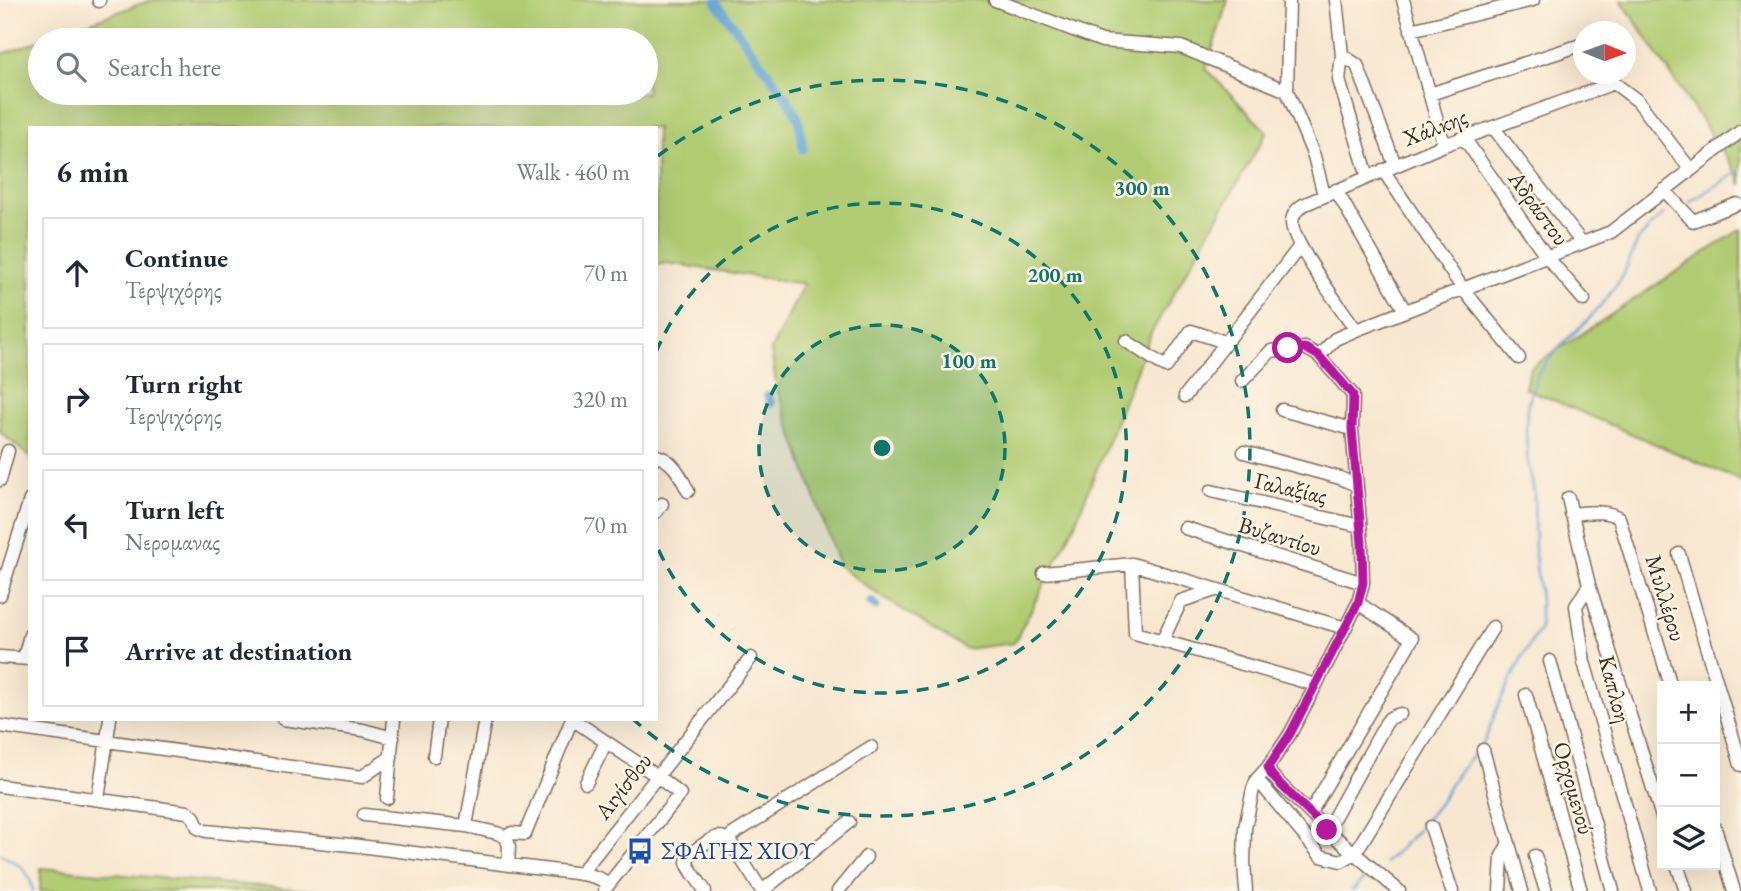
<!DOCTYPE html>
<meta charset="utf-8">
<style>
:root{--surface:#fff;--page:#f2f2f3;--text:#1f2937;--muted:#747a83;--line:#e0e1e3}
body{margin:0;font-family:"EB Garamond",serif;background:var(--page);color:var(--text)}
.controls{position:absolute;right:21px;bottom:21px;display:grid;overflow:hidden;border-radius:0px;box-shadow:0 7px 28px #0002}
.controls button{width:63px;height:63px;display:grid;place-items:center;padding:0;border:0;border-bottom:2px solid var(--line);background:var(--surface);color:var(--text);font:35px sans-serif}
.compass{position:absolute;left:1573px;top:21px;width:63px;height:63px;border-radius:50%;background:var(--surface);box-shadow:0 7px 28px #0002;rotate:91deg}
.stop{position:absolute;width:21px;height:21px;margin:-16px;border:5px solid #b5179e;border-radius:50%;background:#fff}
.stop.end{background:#b5179e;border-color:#fff;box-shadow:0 2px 7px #0008}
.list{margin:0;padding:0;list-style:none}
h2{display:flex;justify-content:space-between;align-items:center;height:91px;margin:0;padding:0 28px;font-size:30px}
h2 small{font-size:23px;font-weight:400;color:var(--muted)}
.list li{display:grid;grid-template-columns:46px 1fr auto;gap:21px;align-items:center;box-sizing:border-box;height:112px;margin:0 14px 14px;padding:0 14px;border:2px solid var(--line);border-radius:0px}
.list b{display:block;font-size:26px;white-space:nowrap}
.list p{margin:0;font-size:23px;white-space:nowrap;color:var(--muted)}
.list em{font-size:23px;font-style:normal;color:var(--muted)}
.icon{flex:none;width:38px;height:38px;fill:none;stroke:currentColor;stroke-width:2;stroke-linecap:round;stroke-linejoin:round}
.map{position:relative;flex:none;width:1741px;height:891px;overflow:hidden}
.search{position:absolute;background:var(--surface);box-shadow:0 7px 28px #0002;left:28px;top:28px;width:630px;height:77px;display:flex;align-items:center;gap:18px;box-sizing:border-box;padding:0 24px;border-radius:38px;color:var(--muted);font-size:26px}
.panel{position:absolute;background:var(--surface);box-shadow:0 7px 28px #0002;left:28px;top:126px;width:630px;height:595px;border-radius:0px}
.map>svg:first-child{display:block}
.green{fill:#b1cc72;stroke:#767b48;stroke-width:2;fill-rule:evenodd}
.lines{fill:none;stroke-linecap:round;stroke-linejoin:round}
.stream{stroke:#60a0d2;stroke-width:2.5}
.canal{stroke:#60a0d2;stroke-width:9}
.minor-casing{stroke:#7d6c5c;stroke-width:15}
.minor{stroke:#fff;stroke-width:12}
.route{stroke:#b5179e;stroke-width:9}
.ring{fill:none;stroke:#0f766e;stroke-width:3.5;stroke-dasharray:12 9}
.labels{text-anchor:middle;stroke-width:5;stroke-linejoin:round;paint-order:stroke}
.street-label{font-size:23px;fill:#3b2a1e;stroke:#fcf5e5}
.transit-label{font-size:23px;fill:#164399;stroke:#fcf5e5;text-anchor:start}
.centre{fill:#0f766e;stroke:#fcf5e5;stroke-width:3.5}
.ring-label{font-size:21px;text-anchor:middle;font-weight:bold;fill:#0f766e;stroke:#fcf5e5;stroke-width:5;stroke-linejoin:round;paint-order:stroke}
</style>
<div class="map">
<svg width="1741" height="891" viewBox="0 0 1741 891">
<rect width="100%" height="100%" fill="#fcf5e5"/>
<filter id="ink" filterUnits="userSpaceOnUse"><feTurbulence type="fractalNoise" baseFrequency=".0143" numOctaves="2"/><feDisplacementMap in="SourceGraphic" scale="14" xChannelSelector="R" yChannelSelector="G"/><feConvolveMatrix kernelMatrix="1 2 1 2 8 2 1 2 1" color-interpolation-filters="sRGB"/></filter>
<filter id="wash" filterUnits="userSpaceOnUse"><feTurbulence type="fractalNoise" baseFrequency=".00686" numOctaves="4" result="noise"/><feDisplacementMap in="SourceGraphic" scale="28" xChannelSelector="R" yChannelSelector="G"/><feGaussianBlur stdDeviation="1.57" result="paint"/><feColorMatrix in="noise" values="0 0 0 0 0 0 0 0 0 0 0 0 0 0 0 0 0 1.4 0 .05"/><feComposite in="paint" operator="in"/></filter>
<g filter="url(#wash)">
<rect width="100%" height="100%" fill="#f8e7d0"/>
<!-- green -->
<path class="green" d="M 151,0 L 1228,0 L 1206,69 L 1267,132 L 1151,333 L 1074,526 L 1014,643 L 966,649 L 877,594 L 839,566 L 777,389 L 771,350 L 804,284 L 667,263 L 656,265 L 656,128 L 30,128 L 30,457 L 0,432 L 0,55 ZM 40,40 L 646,40 L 646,93 L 40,93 Z
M 1621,0 L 1741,0 L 1741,185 L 1738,175 Z
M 1741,229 L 1741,481 L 1525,388 L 1530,368 Z
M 41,868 L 318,891 L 40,891 Z"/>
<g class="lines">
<!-- stream -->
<path class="stream" d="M 1690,202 L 1741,170
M 0,854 C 18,864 29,868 33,891
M 1385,863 L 1416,832 L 1440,802 L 1457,774 L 1485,740 L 1498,706 L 1521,659 L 1540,628 L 1540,600 L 1535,555 L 1534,492 L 1528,463 L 1526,435 L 1527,407 L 1538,373 L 1561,345 L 1587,321 L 1607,298 L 1623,275 L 1638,240 L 1663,214
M 1352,891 L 1366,877"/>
<!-- canal -->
<path class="canal" d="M 716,2 L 791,104 L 799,120 L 803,149
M 768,396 L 771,403
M 871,602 L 876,606"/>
</g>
</g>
<g filter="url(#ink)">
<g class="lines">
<!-- minor casing -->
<g class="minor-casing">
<path id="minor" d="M 995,0 L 1102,41 L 1181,47 L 1287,91
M 1289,0 L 1287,91 L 1314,156 L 1324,195
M 1336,0 L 1342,55 L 1339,80 L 1368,177
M 1403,0 L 1444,145
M 99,1 L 99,0
M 1411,30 L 1533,0
M 1342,55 L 1357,65 L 1395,165
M 1430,94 L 1584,44
M 1493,127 L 1582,243
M 1464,138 L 1547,257 L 1584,300
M 1383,170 L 1463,289 L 1519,358
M 1336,190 L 1405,311
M 1664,190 L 1693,221 L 1737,204
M 1356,330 C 1342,309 1292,243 1292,223 C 1292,215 1297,209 1303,205 L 1444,145 L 1614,83 L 1638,101 L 1690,169
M 1126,341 L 1166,367 L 1191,331 L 1225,342
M 1319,356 L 1335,339 L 1356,330 L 1611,232 L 1741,131
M 1242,381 L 1271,351 L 1305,348 L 1319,356 L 1353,395 L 1352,429 L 1362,544 L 1363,583 L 1358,603 L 1316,685 L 1290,734 L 1268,767 L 1257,779 L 1253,789 L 1245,828 L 1244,863 L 1246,891
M 1185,396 L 1300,246
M 1282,410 L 1352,429
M 1244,452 L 1340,478 L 1356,485
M 656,456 C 673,459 681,477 688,491
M 0,480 L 8,451
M 1211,491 L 1360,526
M 1568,498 L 1589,585 L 1576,606 L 1584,662 L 1650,891
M 656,512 L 662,504
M 1571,514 C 1586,513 1606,509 1619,518 L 1671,686
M 1185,528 L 1363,583
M 1679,554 L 1741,765
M 1132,564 L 1135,633 L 1316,685
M 1044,573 L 1132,564 L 1345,628
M 1589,585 L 1662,817
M 0,595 L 30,500
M 1162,641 L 1181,601 L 1215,590
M 0,657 L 30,659
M 24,658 L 30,635
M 1550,661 L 1613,891
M 1526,695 L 1581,891
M 283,719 L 363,730 L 393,738
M 572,719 L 657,776 L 680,794 L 605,889
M 0,726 L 362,777 L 391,757
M 1483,750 L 1522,891
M 434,756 L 439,719
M 1268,767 L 1271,774 L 1276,780 L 1327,830 L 1399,891
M 1257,779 L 1321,856 L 1341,861 L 1355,853 L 1493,627
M 586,783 L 606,742
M 0,786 L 187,812 L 194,817 L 198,828 L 206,831 L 351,845 L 558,871 C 575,873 595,874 609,884
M 387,798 L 394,719
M 98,799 L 110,719
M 1310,813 L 1412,639 L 1358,603
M 364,815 L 466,826 L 497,833 L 506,837 L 509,846 L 508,865
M 466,826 L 485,719
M 1431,827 L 1452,891
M 1715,828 L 1734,891
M 1327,830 L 1386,723 L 1390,718 L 1400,714
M 506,837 L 512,833 L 525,834 L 572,719
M 1535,856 L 1546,891
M 1677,865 L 1686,891
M 580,874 L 751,658
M 705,891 C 702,885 687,867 687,862 C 687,853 711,839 718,837 C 724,837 724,838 729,840
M 762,891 L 729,840 L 732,835 L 871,747
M 762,891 L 849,822
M 838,891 L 866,857
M 1500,891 L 1502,856 L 1509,843"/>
</g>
<!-- minor -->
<use href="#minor" class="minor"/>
</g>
</g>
<g class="lines" filter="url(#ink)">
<!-- route -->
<path class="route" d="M 1288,348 L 1305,348 L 1319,356 L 1353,395 L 1352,429 L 1362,544 L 1363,583 L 1358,603 L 1345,628 L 1290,734 L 1268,767 L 1271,774 L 1276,780 L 1327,830"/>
</g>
<!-- distance rings -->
<circle cx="882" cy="448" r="123" fill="#0f766e" fill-opacity=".12"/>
<g class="ring">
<circle cx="882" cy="448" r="123"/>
<path d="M656 352A245 245 0 1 1 656 544"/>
<path d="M658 156A368 368 0 1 1 633 719"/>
</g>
<!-- icons -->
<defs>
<g id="bus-bare" transform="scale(2.1)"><path d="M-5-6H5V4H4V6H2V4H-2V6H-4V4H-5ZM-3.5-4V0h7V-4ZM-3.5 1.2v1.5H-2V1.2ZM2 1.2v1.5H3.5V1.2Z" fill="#1a4fb4" stroke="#fcf5e5" stroke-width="2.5" paint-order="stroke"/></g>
</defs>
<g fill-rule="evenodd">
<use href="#bus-bare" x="640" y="851"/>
</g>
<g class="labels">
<!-- street labels -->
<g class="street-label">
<text transform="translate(1435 127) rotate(-21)" y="8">Χάλκης</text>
<text transform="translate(1539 208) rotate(54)" y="8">Αδράστου</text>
<text transform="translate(1291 488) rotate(13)" y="8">Γαλαξίας</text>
<text transform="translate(1280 536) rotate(17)" y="8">Βυζαντίου</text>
<text transform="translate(1666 598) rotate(73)" y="8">Μυλλέρου</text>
<text transform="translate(1615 689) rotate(75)" y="8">Καπλοη</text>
<text transform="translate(623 786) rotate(-52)" y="8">Αιγίσθου</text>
<text transform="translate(1574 788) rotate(74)" y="8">Ορχομενού</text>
</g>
<!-- transit labels -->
<g class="transit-label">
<text x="661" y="859">ΣΦΑΓΗΣ ΧΙΟΥ</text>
</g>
</g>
<circle cx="882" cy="448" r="10" class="centre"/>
<g class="ring-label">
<text x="1142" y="195">300 m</text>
<text x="1055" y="282">200 m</text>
<text x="969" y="368">100 m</text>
</g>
</svg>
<div class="controls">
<button>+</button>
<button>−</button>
<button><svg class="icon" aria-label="layers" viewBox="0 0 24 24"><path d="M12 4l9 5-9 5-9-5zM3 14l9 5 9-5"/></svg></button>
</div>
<svg class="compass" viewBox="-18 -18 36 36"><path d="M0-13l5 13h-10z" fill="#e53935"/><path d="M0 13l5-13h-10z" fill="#747a83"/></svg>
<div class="stop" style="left:1288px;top:348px"></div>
<div class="stop end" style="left:1327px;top:830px"></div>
<div class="search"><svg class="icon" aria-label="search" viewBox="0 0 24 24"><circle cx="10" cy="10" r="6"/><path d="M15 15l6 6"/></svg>Search here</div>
<section class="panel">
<h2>6 min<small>Walk · 460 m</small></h2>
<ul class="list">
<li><svg class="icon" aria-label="ahead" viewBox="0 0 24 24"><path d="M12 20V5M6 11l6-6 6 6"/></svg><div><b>Continue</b><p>Τερψιχόρης</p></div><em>70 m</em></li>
<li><svg class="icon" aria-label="right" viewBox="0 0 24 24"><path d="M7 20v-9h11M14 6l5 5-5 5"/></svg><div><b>Turn right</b><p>Τερψιχόρης</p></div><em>320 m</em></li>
<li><svg class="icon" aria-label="left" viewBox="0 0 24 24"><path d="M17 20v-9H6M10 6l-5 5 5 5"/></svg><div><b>Turn left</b><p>Νερομανας</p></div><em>70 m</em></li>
<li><svg class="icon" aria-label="arrive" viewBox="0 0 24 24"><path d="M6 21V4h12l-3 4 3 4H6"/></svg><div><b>Arrive at destination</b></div></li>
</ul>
</section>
</div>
